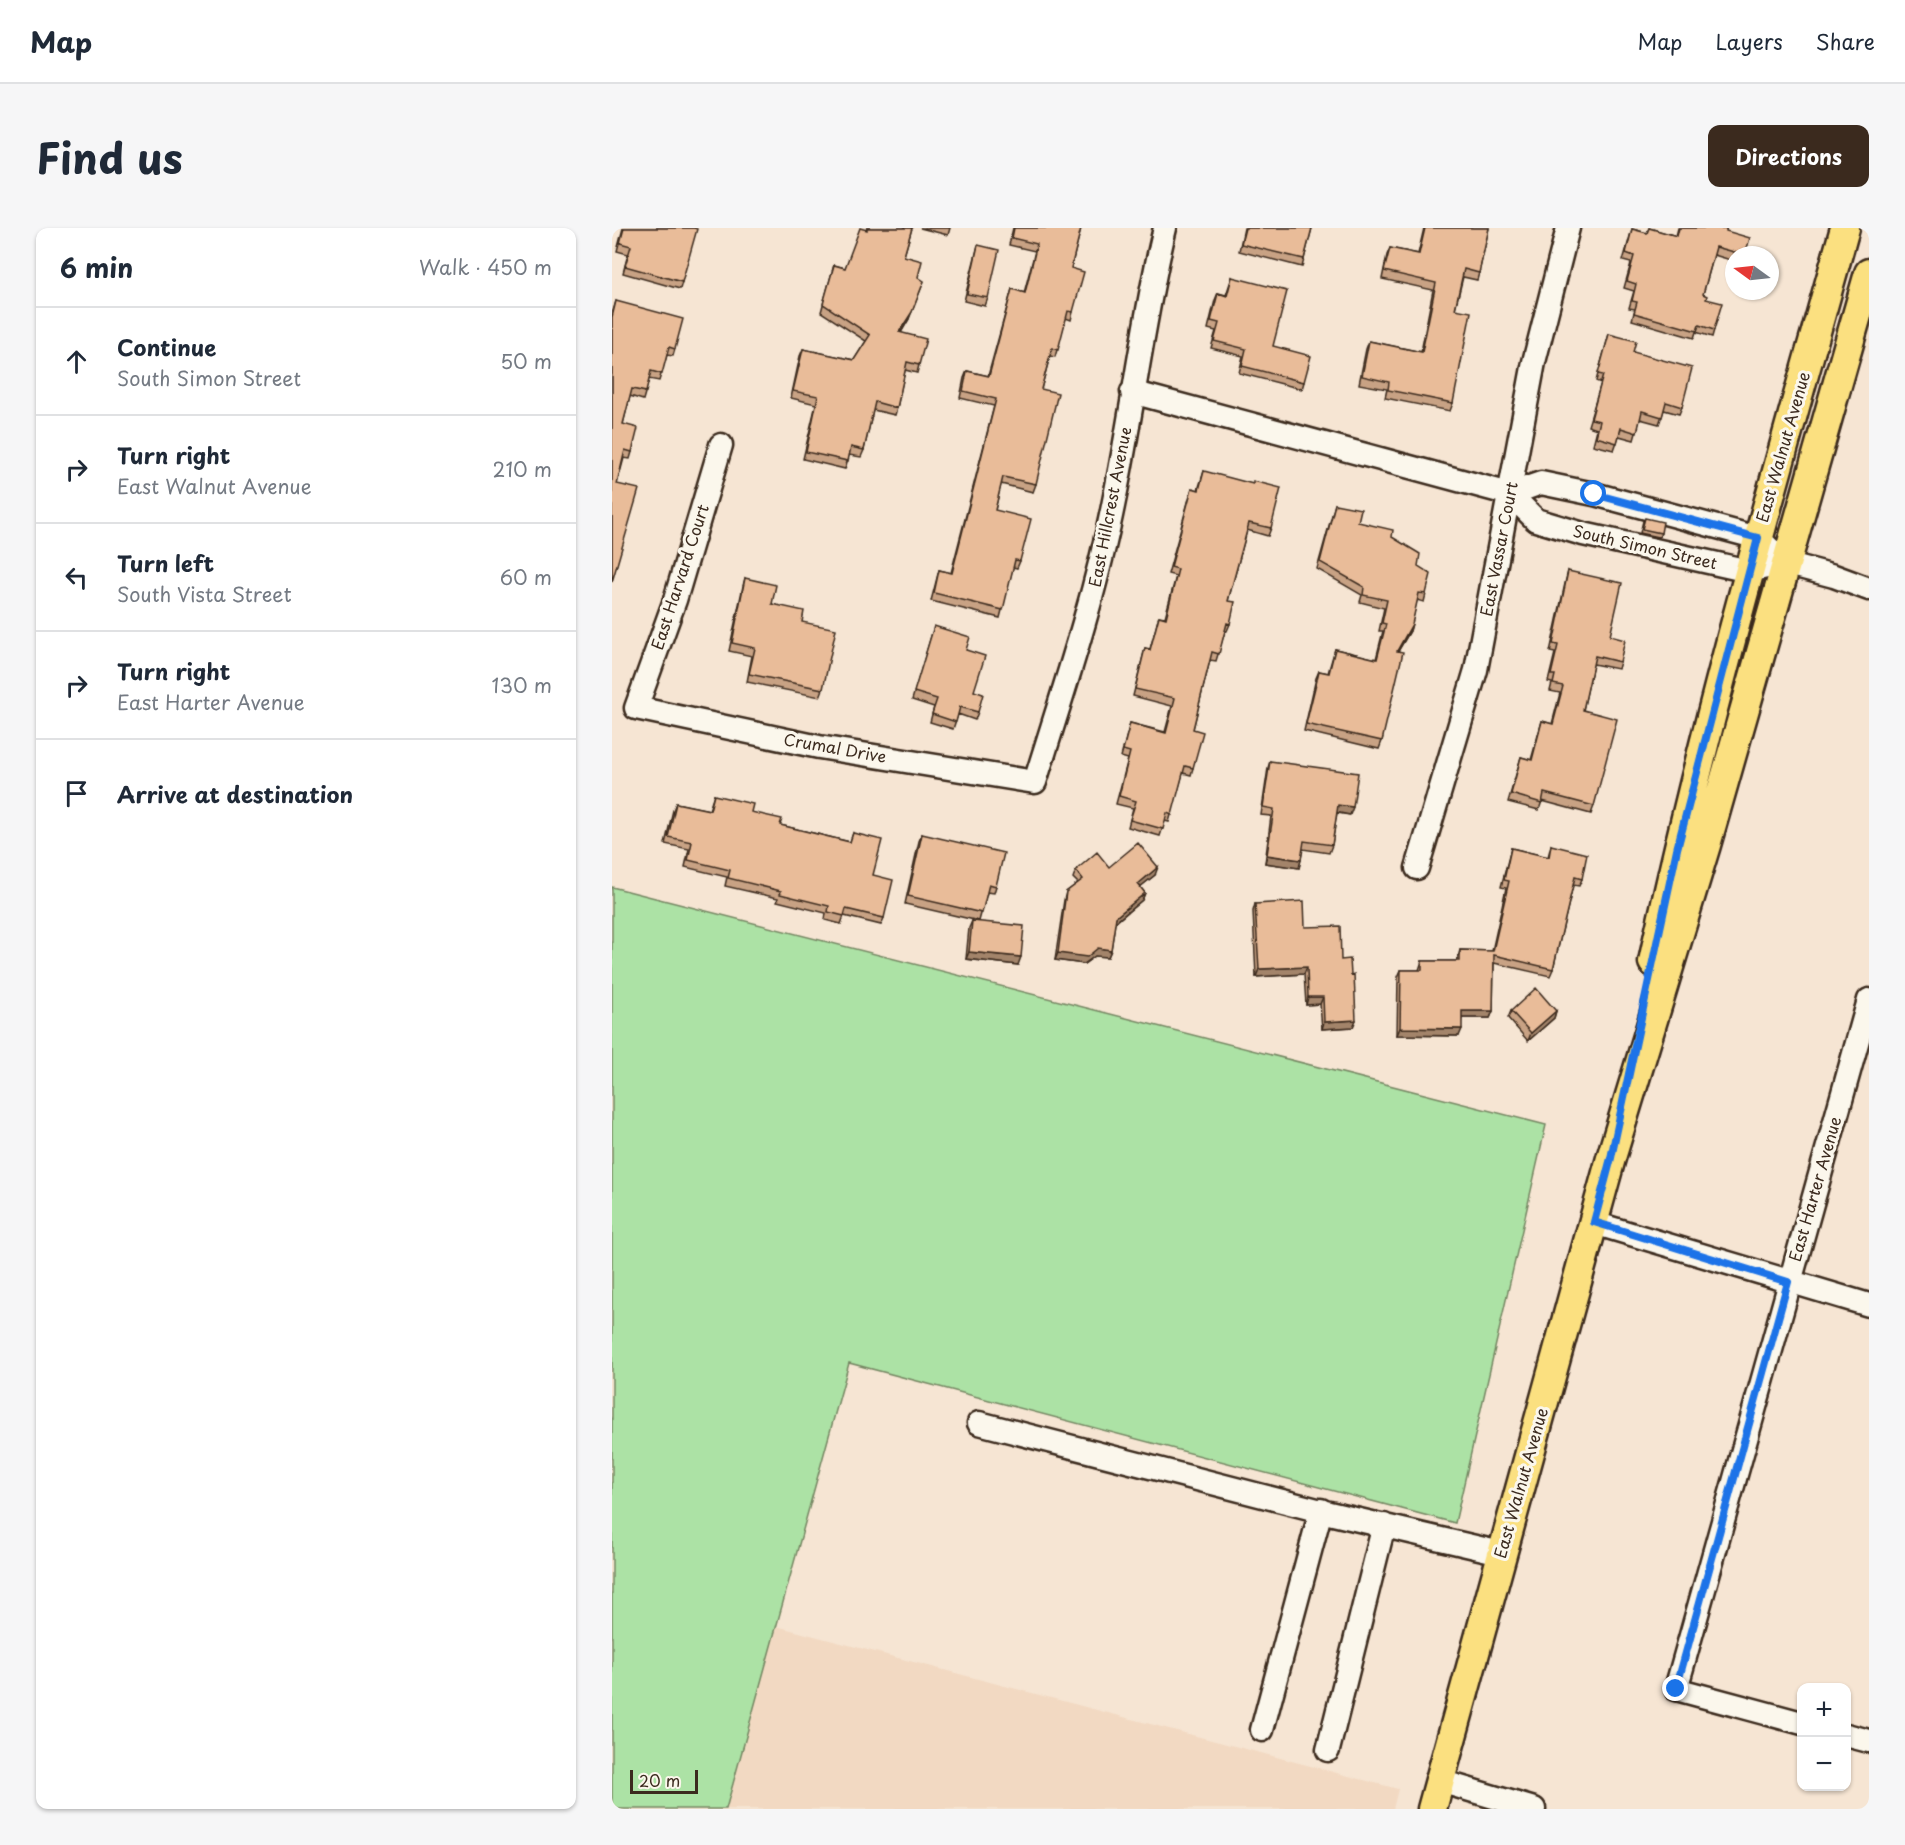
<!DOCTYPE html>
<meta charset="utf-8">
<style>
:root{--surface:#fff;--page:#f6f6f7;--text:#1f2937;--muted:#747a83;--line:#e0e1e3;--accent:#3b2a1e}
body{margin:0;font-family:"Playpen Sans",sans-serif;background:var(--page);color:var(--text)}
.controls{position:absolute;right:18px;bottom:18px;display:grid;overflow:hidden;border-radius:12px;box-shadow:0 2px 4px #0004}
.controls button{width:54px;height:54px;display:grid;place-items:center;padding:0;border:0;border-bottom:2px solid var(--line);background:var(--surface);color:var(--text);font:30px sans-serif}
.compass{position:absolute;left:1113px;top:18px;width:54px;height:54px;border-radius:50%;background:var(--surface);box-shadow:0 2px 4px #0004;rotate:285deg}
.scale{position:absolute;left:18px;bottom:15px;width:68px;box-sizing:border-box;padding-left:6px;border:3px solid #3b2a1e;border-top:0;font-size:16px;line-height:21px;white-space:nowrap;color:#3b2a1e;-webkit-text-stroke:4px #fbf7ec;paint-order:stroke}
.stop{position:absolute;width:18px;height:18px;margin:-14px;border:4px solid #1a73e8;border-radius:50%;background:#fff}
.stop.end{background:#1a73e8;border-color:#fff;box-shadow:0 2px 6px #0008}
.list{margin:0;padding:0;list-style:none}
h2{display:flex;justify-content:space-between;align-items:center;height:78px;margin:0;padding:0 24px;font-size:26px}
h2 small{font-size:20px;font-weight:400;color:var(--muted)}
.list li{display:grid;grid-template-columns:39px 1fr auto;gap:18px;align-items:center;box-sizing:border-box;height:108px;padding:0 24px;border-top:2px solid var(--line)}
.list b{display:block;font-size:22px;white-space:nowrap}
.list p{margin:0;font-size:20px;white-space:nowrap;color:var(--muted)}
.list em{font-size:20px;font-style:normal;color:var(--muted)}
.icon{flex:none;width:33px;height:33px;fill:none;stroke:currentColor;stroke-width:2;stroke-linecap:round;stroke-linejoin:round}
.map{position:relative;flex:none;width:1257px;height:1581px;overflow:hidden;border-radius:12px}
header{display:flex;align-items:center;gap:36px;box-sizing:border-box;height:84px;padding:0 30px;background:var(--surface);border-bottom:2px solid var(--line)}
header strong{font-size:28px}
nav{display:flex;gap:33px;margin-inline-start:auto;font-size:21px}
.intro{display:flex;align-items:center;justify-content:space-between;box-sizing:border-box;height:144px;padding:0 36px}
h1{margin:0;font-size:42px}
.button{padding:15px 27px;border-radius:12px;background:var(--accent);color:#fff;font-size:21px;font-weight:700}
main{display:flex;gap:36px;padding:0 36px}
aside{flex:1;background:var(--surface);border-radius:12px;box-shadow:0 2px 4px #0004}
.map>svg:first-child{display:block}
.built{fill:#f2d9c2}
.green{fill:#ace2a5;stroke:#748662;stroke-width:1.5}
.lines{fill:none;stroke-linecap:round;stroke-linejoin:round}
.minor-casing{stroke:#3b2a1e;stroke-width:27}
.major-casing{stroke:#3b2a1e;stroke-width:33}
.minor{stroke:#fbf7ec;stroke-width:22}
.major{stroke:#fbe080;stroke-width:28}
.wall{fill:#c8a284;stroke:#3b2a1e;stroke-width:1.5}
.shaded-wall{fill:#a3846b;stroke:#3b2a1e;stroke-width:1.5}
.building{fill:#e9bc99;stroke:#3b2a1e;stroke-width:1.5}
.route{stroke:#1a73e8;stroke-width:8}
.labels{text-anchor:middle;stroke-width:6;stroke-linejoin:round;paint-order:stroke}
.street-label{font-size:16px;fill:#3b2a1e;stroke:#fbf7ec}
</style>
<header>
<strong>Map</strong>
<nav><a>Map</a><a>Layers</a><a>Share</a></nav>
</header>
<div class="intro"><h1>Find us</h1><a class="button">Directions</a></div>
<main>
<aside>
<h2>6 min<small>Walk · 450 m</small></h2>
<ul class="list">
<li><svg class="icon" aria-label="ahead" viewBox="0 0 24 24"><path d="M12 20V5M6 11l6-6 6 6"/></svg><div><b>Continue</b><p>South Simon Street</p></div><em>50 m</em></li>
<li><svg class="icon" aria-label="right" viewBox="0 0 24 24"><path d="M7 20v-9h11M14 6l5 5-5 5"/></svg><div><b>Turn right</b><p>East Walnut Avenue</p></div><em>210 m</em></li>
<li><svg class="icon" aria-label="left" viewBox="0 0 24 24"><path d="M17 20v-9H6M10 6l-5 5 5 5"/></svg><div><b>Turn left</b><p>South Vista Street</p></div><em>60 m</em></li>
<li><svg class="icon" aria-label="right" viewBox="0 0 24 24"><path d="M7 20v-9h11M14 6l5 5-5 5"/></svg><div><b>Turn right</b><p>East Harter Avenue</p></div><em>130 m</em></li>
<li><svg class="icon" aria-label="arrive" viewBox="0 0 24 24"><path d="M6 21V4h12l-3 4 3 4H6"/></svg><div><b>Arrive at destination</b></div></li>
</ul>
</aside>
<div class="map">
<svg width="1257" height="1581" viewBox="0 0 1257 1581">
<rect width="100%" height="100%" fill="#f6e5d3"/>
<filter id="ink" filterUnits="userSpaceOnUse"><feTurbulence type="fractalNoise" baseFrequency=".0167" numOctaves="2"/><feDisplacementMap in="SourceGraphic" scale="12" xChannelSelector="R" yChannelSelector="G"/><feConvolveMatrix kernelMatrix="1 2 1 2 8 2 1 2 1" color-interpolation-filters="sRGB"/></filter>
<g filter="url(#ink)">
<!-- built -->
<path class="built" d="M 164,1398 L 786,1561 L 781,1581 L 114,1581 Z"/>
<!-- green -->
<path class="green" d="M 0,659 L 934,897 L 843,1295 L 237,1135 L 114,1581 L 0,1581 Z"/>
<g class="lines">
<!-- minor casing -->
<g class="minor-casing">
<path id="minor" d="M 520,164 L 898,266 L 924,292 L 971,306 L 1137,343 L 1173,335
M 109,217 L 63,372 L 24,480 L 207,519 L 423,554 C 452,461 483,369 502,273 C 521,182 531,90 553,0
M 898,266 L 929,255 L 982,266 L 1146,310 L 1173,335 L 1222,348 L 1257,361
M 805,640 L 864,442 L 922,134 L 956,0
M 982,995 L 1257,1077
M 367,1195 L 717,1285 L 889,1325
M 1190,1495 L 1064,1461 L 1257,772
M 650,1502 L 709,1282
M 1234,1507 L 1257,1513
M 716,1522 L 772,1297
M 828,1553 L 922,1581"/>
</g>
<!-- major casing -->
<g class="major-casing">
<path id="major" d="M 1041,734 C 1094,487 1165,244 1233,0
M 820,1581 L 999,930 L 1094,617 L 1257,45"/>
</g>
<!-- minor -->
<use href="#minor" class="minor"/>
<!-- major -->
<use href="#major" class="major"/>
</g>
<!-- wall -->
<path class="wall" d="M 11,0 L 82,0 L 70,54 L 68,61 L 11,45 L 16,26 L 5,23 Z
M 255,0 L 300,0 L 292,28 L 306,49 L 297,91 L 289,105 L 307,137 L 305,145 L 293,142 L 285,180 L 283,187 L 261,182 L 252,222 L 249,229 L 237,227 L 233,241 L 191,231 L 204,176 L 179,170 L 188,128 L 191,121 L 242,132 L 254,113 L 209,84 L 222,37 L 233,40 Z
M 308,0 L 338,0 L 336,7 Z
M 401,0 L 469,0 L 459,40 L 461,84 L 459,92 L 454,90 L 443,129 L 438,128 L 429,161 L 424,256 L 421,264 L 389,256 L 383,282 L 408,333 L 405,340 L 401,339 L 388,390 L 319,373 L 327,342 L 339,345 L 382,178 L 348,170 L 352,150 L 355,143 L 376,148 L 400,61 L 412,65 L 423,23 L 397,17 Z
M 632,0 L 700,0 L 690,39 L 627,23 Z
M 812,0 L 877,0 L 867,45 L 865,52 L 851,49 L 843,81 L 841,175 L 838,183 L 773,170 L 775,161 L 747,156 L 754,121 L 757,113 L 809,124 L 821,62 L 770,51 L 775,27 L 778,20 L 806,26 Z
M 1037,0 L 1064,8 L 1066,0 L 1114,0 L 1114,3 L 1133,27 L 1122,27 L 1122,33 L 1102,27 L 1091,66 L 1094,71 L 1102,102 L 1100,109 L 1084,104 L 1082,110 L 1020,92 L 1023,81 L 1017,80 L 1022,63 L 1012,60 L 1019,35 L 1011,33 L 1020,1 L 1035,5 Z
M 366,17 L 376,70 L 373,78 L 352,73 Z
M 620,49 L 661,118 L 692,154 L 690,161 L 627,145 L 631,128 L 599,120 L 604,103 L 596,101 L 603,72 L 606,65 L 614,67 Z
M 4,73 L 63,121 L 61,128 L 55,127 L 47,153 L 37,151 L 31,172 L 18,168 L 11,196 L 20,224 L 18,231 L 12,230 L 5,256 L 0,354 L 0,86 Z
M 997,106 L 1021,124 L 1070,179 L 1067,186 L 1052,182 L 1047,196 L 1028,191 L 1022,212 L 1007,208 L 1002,222 L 981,217 L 985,201 L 976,198 L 989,155 L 984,153 Z
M 592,243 L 659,300 L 656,308 L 635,302 L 616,373 L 618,396 L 615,403 L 613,403 L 604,433 L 598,432 L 581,501 L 581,540 L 579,547 L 571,545 L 557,594 L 553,593 L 548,608 L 516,599 L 521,580 L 504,576 L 516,531 L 509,529 L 518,495 L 553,504 L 560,478 L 521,468 L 533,420 L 538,421 L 547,388 L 553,389 L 564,348 L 556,346 L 578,267 L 580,260 L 586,262 Z
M 723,276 L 746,294 L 780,309 L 806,338 L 814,366 L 812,374 L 805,372 L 798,403 L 786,423 L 770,513 L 767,521 L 692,503 L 704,450 L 707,443 L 716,445 L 723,421 L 764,431 L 771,403 L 767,403 L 772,380 L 748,374 L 750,367 L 705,341 Z
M 1031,293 L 1049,305 L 1047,309 L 1028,305 Z
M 956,343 L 998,408 L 1008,434 L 1006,441 L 981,436 L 971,482 L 982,578 L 979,586 L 930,573 L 927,582 L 896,574 L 909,529 L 919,532 L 930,493 L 940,496 L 948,465 L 938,463 L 940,455 L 936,454 L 943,425 L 938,424 L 954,351 Z
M 133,350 L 160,376 L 190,394 L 211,461 L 208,469 L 135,454 L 140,428 L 117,423 L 131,358 Z
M 320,405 L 354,422 L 366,484 L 363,492 L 346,486 L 341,501 L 318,494 L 322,479 L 300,472 Z
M 658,533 L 738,587 L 725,585 L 720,617 L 717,625 L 691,621 L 687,640 L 653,635 L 659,588 L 649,587 L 656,540 Z
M 102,567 L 168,597 L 238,614 L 241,605 L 261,647 L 272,690 L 269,697 L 232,688 L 229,696 L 213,692 L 214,685 L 165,673 L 166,670 L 113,658 L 115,649 L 73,639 L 77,621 L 53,616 L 61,582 L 64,575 L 97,582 Z
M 310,606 L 384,658 L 382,665 L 375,664 L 367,693 L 293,676 L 307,613 Z
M 939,617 L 970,651 L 967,658 L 961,657 L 941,741 L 938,748 L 882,735 L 881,783 L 878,790 L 850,790 L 847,808 L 785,807 L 786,749 L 789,742 L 807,742 L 810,733 L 845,733 L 848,722 L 880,723 L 894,660 L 889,659 L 897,628 L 899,620 L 936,629 Z
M 497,639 L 543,647 L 528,659 L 533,665 L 530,672 L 503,695 L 499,722 L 496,729 L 483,728 L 472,736 L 443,732 L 452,672 L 454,664 L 466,655 L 461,650 L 464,642 Z
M 643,676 L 693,699 L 729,732 L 741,799 L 710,801 L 708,776 L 694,777 L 692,746 L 644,749 L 641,683 Z
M 360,693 L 406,737 L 354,731 L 357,700 Z
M 899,783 L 944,783 L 942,790 L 916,813 L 896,790 Z"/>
<!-- shaded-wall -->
<path class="shaded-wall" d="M 312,53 L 297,91 L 284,112 L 287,104 Z
M 800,396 L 798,403 L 782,430 L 785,423 Z
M 726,577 L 741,579 L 738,587 L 723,584 Z
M 655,627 L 689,632 L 687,640 L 653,635 Z
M 546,639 L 543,647 L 523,663 L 526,656 Z
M 533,665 L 530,672 L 501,696 L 504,689 Z
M 486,720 L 499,722 L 496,729 L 483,728 L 472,736 L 443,732 L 446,725 Z
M 357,724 L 409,729 L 406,737 L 354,731 Z
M 695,739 L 692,746 L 644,749 L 647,741 Z
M 696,769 L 711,769 L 708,776 L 694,777 Z
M 850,783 L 881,783 L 878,790 L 847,790 Z
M 944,783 L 942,790 L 916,813 L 919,805 Z
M 744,792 L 741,799 L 710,801 L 712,794 Z
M 788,800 L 850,801 L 847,808 L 785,807 Z"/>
<!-- building -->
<path class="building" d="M 12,0 L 82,0 L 85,1 L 70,54 L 13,38 L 19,18 L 8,15 Z
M 248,0 L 255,2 L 255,0 L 300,0 L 292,28 L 310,33 L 306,49 L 312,53 L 300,84 L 287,104 L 314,111 L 307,137 L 295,134 L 285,180 L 263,174 L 252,222 L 239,219 L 236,233 L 194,224 L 206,168 L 181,163 L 191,121 L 242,132 L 258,107 L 211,76 L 222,37 L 233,40 Z
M 402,0 L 469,0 L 459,40 L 472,44 L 461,84 L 456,83 L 446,122 L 440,120 L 429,161 L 446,165 L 424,256 L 391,249 L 383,282 L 419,291 L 408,333 L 403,332 L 391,382 L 322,365 L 327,342 L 340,345 L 384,171 L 351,163 L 355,143 L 377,148 L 400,61 L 413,65 L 425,16 L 400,10 Z
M 633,0 L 700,0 L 692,31 L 629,16 Z
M 813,0 L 877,0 L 867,45 L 852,41 L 843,81 L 859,84 L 841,175 L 776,162 L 777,154 L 750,148 L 757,113 L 810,124 L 824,55 L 772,43 L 778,20 L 807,26 Z
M 1037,0 L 1065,8 L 1067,0 L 1114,0 L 1114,3 L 1138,10 L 1133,27 L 1104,19 L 1091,66 L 1095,68 L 1094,71 L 1110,75 L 1102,102 L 1087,97 L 1085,103 L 1022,85 L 1025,74 L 1020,73 L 1024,56 L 1015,53 L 1022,28 L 1014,25 L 1020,1 L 1035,5 Z
M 366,17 L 387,22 L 376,70 L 355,66 Z
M 620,49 L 675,63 L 661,118 L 699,128 L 692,154 L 630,138 L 634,121 L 602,113 L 607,95 L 599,93 L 606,65 L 615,68 Z
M 4,73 L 71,91 L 63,121 L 57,119 L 50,146 L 39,143 L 34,164 L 20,161 L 11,196 L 26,200 L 20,224 L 13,222 L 5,256 L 27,261 L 0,354 L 0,89 Z
M 997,106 L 1024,113 L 1021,124 L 1080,140 L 1070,179 L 1054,174 L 1050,189 L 1030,183 L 1025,205 L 1009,200 L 1005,215 L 984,209 L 988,193 L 979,191 L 991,147 L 986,146 Z
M 592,243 L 641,256 L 641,253 L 669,260 L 659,300 L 637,295 L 616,373 L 623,374 L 618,396 L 615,395 L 607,426 L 600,424 L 581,501 L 591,504 L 581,540 L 573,538 L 560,587 L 555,585 L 551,601 L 518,592 L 524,573 L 507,568 L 518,524 L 511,522 L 518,495 L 554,505 L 563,470 L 523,461 L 533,420 L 538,422 L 547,388 L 554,390 L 566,341 L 559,339 L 580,260 L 587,262 Z
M 723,276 L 749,281 L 746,294 L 781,302 L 780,309 L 808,326 L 806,338 L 819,346 L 814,366 L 807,365 L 800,396 L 785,423 L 791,424 L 770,513 L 694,496 L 707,443 L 717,445 L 723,421 L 765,431 L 774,396 L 770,395 L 775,372 L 751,367 L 752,359 L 708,334 Z
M 1033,290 L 1051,294 L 1049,305 L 1030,301 Z
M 956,343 L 1010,355 L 998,408 L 1013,412 L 1008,434 L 983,428 L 971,482 L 1005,491 L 982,578 L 932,565 L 930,575 L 899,566 L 909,529 L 920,532 L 930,493 L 941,496 L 951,458 L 941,456 L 943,447 L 939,447 L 946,417 L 941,416 Z
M 133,350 L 164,357 L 160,376 L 192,383 L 190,394 L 224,401 L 211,461 L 137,446 L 143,420 L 120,415 Z
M 322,398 L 358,409 L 354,422 L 373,428 L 362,463 L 371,466 L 366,484 L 348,479 L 344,494 L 320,486 L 325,471 L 302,464 Z
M 658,533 L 746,545 L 741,579 L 726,577 L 720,617 L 692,613 L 689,632 L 655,627 L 662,581 L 651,579 Z
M 102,567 L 141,576 L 139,584 L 170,591 L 168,597 L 238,614 L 241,605 L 270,612 L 261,647 L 281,652 L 272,690 L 234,681 L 232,688 L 216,684 L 217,678 L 168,666 L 169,663 L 116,650 L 118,642 L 76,632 L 80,614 L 56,609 L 64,575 L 98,582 Z
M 310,606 L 392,625 L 384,658 L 377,656 L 370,685 L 296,668 Z
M 526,615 L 546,639 L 526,656 L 533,665 L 504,689 L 499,722 L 486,720 L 475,729 L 446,725 L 454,664 L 471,651 L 464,642 L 485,624 L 497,639 Z
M 939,617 L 975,626 L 970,651 L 963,649 L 941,741 L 882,727 L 881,783 L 850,783 L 850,801 L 788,800 L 789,742 L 810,742 L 810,733 L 848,733 L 848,722 L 881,723 L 897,653 L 892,652 L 899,620 L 937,629 Z
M 692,673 L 693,699 L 728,698 L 729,732 L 738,731 L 739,747 L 742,746 L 744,792 L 712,794 L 711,769 L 696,769 L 695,739 L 647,741 L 643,676 Z
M 360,693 L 412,698 L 409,729 L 357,724 Z
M 924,760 L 944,783 L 919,805 L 899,783 Z"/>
</g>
<g class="lines" filter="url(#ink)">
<!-- route -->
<path class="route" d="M 982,266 L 1146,310 L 1065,621 L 999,930 L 982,994 L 1176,1054 L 1064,1461"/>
</g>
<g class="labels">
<!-- street labels -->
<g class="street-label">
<text transform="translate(1171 219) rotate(-74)" y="6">East Walnut Avenue</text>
<text transform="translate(498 279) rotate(-79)" y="6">East Hillcrest Avenue</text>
<text transform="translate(1033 319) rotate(13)" y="6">South Simon Street</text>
<text transform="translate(887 321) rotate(-79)" y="6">East Vassar Court</text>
<text transform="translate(68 349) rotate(-72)" y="6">East Harvard Court</text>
<text transform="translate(223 520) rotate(10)" y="6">Crumal Drive</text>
<text transform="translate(1203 961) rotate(-74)" y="6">East Harter Avenue</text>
<text transform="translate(909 1255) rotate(-74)" y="6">East Walnut Avenue</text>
</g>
</g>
</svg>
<div class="controls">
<button>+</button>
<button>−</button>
</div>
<svg class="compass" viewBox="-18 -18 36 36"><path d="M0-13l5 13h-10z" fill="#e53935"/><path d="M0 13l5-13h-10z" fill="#747a83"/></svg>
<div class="scale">20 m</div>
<div class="stop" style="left:982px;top:266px"></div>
<div class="stop end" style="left:1064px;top:1461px"></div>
</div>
</main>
